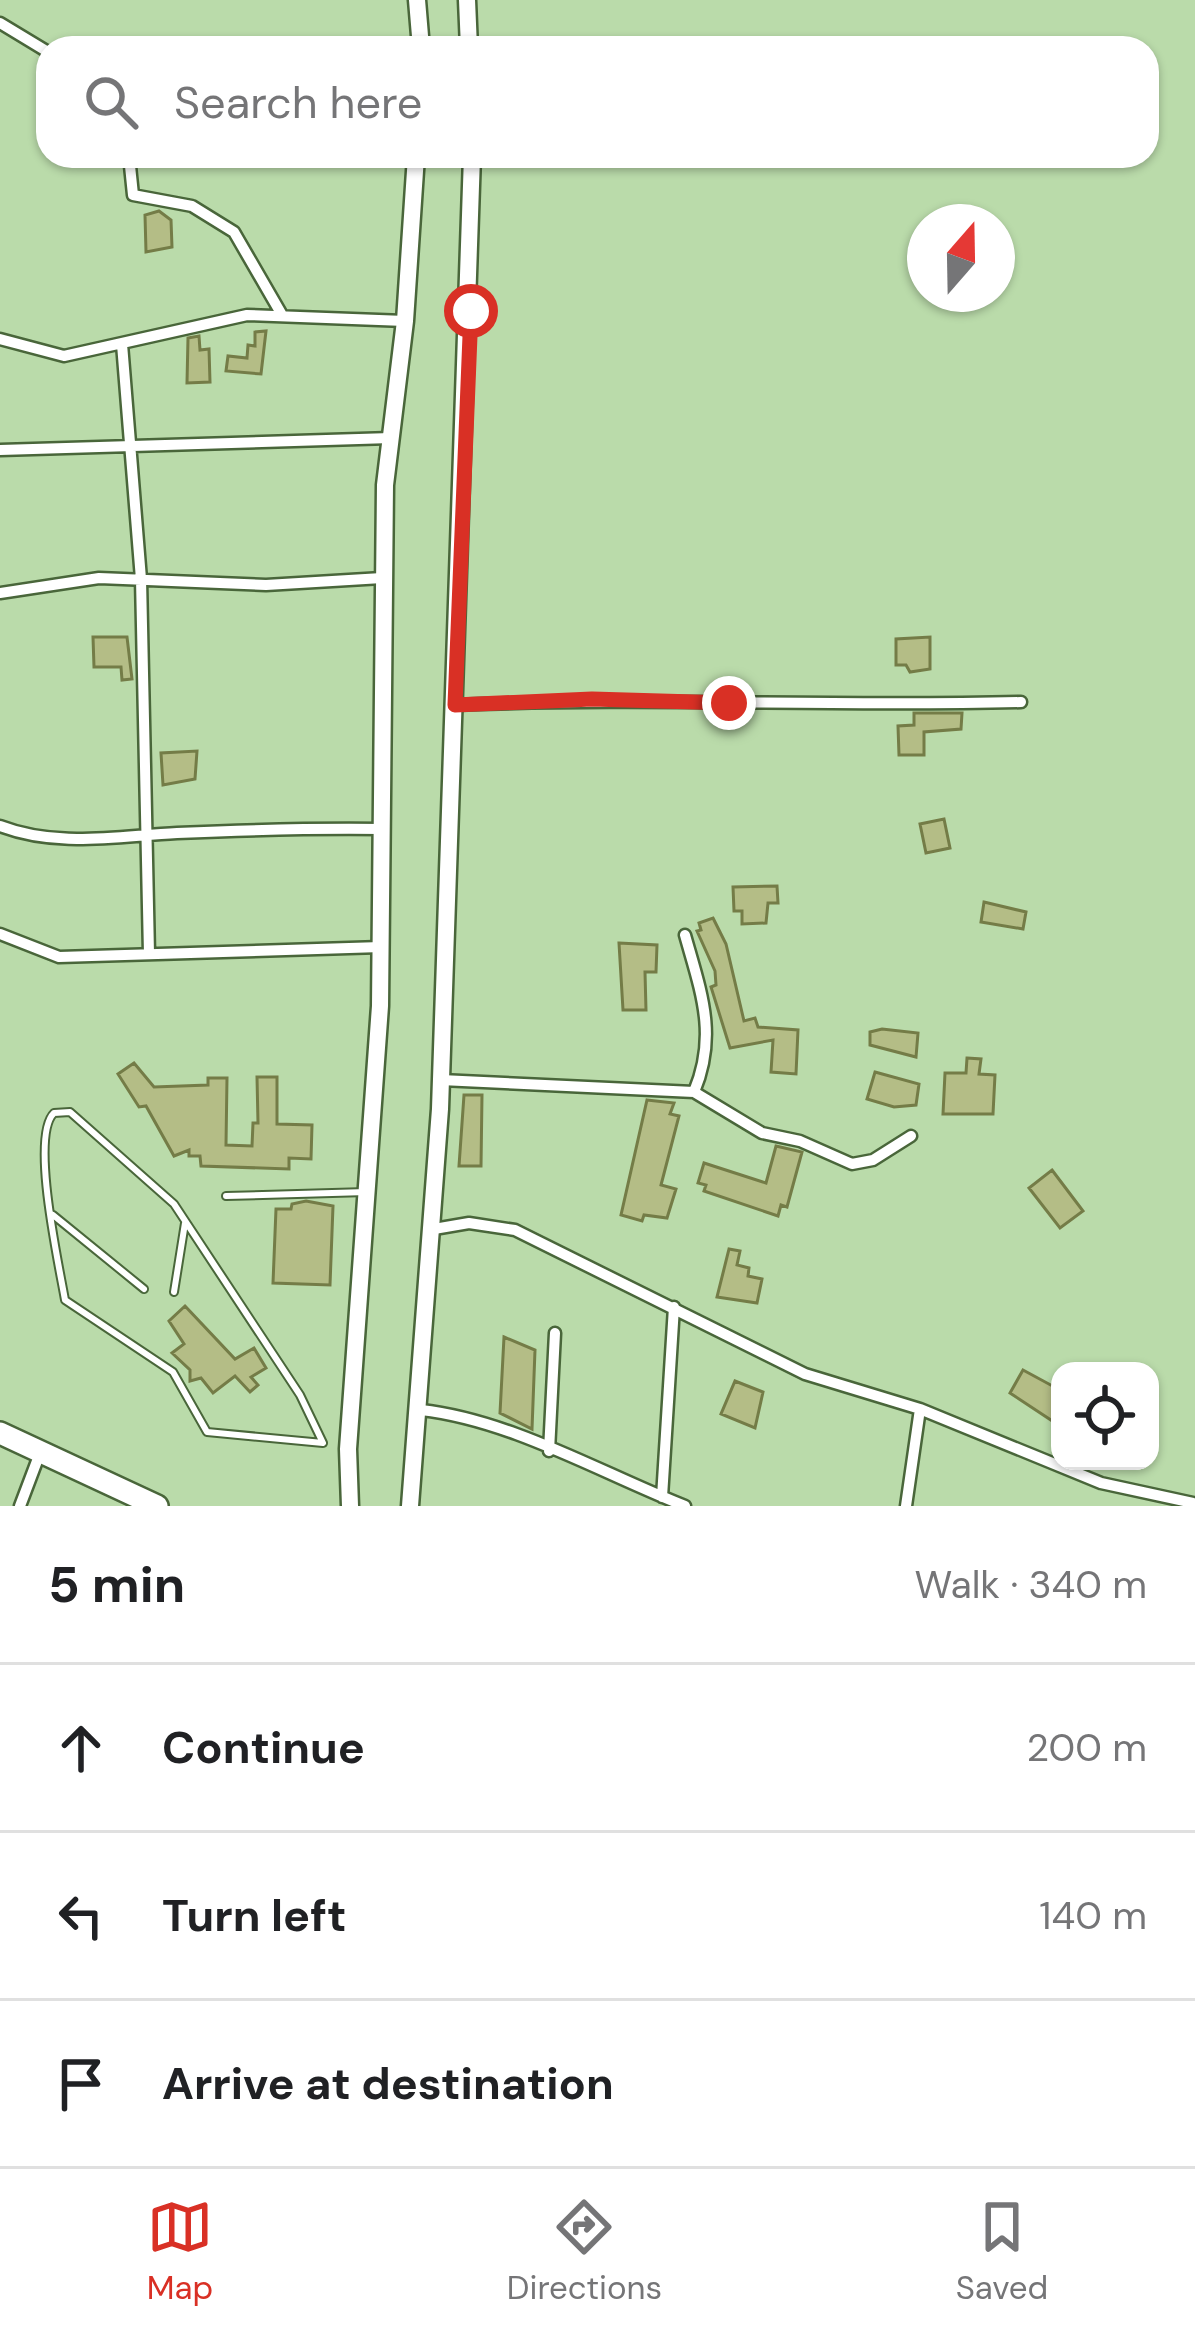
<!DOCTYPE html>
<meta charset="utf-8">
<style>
:root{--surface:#fff;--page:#f2f2f2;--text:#202124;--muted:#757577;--line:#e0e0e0;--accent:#d93025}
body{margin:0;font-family:"DM Sans",sans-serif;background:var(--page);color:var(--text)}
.controls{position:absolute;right:36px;bottom:36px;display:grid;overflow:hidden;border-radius:24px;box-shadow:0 3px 9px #0004}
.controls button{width:108px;height:108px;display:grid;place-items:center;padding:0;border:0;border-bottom:3px solid var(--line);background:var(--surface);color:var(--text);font:60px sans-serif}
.compass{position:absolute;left:907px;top:204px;width:108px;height:108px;border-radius:50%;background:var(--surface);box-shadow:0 3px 9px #0004;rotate:20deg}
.stop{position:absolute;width:36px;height:36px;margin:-27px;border:9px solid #d93025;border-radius:50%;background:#fff}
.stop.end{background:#d93025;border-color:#fff;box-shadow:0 3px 12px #0008}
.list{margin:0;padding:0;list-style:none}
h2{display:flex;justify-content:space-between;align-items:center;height:156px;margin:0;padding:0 48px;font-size:51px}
h2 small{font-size:39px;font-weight:400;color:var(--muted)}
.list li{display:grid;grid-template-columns:78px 1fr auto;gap:36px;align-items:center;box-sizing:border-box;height:168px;padding:0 48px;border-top:3px solid var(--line)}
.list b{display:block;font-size:45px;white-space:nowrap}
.list em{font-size:39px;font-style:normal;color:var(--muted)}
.icon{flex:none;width:66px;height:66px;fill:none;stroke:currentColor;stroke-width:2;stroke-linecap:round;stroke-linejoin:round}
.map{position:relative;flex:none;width:1195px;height:1506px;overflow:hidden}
.search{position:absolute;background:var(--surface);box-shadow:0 3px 9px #0004;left:36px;right:36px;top:36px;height:132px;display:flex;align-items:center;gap:30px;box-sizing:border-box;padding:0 42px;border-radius:36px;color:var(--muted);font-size:45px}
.sheet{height:660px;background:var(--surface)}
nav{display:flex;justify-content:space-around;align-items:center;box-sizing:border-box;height:168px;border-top:3px solid var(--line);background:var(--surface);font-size:33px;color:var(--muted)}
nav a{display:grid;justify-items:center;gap:6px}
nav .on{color:var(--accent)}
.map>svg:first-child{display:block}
.building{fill:#b4bd86;stroke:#747c47;stroke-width:3}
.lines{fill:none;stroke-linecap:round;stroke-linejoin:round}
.lane-casing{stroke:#49663a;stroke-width:10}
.street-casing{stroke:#49663a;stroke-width:15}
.secondary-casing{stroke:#49663a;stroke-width:21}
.highway-casing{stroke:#49663a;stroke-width:26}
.lane{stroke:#fff;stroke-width:6}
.street{stroke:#fff;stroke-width:10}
.secondary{stroke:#fff;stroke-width:16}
.highway{stroke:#fff;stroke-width:21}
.route{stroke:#d93025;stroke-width:15}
</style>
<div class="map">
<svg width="1195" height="1506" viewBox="0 0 1195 1506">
<rect width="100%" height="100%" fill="#badbaa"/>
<!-- building -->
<path class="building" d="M 159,211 L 171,220 L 172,247 L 146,252 L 145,215 Z
M 266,331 L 261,374 L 226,371 L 228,356 L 247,358 L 248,345 L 255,346 L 255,332 Z
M 199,336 L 200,350 L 209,349 L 210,382 L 187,383 L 188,338 Z
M 93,637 L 127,637 L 132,679 L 122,680 L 121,667 L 94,667 Z
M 930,637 L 930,669 L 910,672 L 906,665 L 896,665 L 896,639 Z
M 914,713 L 962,713 L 961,729 L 924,732 L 924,755 L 899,755 L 898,726 L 914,725 Z
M 197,751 L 195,779 L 163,785 L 161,753 Z
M 944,819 L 950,848 L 926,853 L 920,824 Z
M 777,886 L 778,903 L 768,903 L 766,923 L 742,924 L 742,911 L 734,911 L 733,887 Z
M 984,902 L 1026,912 L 1023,929 L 981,922 Z
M 713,918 L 726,944 L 744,1021 L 755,1018 L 758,1027 L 798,1030 L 796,1074 L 771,1072 L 773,1040 L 730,1048 L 711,987 L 716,985 L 715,971 L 697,931 L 701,930 L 699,923 Z
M 619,943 L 657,945 L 656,972 L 645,972 L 646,1010 L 623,1010 Z
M 882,1029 L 918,1033 L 916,1057 L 870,1045 L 870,1032 Z
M 967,1058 L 981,1059 L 979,1074 L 995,1075 L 993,1114 L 943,1114 L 945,1073 L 966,1073 Z
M 134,1063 L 154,1087 L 208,1085 L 208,1078 L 227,1078 L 226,1145 L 252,1146 L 253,1123 L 258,1123 L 257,1077 L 277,1077 L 277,1124 L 312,1125 L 311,1159 L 289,1158 L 289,1169 L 201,1166 L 200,1156 L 189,1156 L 189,1150 L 174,1156 L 146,1106 L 139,1107 L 118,1074 Z
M 875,1072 L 919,1084 L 916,1105 L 894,1107 L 867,1099 Z
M 464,1095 L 482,1095 L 481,1166 L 459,1166 Z
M 647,1100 L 674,1103 L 670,1114 L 679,1116 L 661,1185 L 676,1189 L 667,1218 L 644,1215 L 642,1221 L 621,1215 Z
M 776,1146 L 802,1152 L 787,1207 L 781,1205 L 778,1216 L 704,1191 L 706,1185 L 698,1183 L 704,1163 L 766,1183 Z
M 1052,1170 L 1083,1211 L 1060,1228 L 1029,1188 Z
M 306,1201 L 333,1206 L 330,1285 L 273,1283 L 276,1209 L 291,1209 L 292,1204 Z
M 729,1249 L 740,1251 L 737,1265 L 749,1268 L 748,1276 L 762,1279 L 757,1303 L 717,1297 Z
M 185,1306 L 235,1359 L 254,1348 L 266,1368 L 251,1377 L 258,1385 L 250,1392 L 235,1376 L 213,1393 L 201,1378 L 190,1381 L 190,1370 L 172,1353 L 184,1344 L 169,1321 Z
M 504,1337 L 535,1350 L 532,1429 L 500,1413 Z
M 1023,1370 L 1060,1390 L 1057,1424 L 1010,1393 Z
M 735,1381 L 763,1392 L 755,1428 L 721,1414 Z"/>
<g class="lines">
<!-- lane casing -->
<g class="lane-casing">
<path id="lane" d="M 70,1112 L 174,1204 L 300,1395 L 323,1443 L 207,1432 L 173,1372 L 65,1300 C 59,1265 30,1136 54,1113 Z
M 226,1196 L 367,1192
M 53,1215 L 144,1289
M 174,1292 L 185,1223"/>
</g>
<!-- street casing -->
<g class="street-casing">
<path id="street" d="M 0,23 L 48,52
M 129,156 L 133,195 L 192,206 L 234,232 L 282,315
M 0,339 L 64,356 L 247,315 L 405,321
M 122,344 L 141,579 L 149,954
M 0,450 L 391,438
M 0,593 L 99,578 L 266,585 L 382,578
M 455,705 C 644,697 832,707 1021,702
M 0,826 C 57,848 117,836 177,833 C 246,830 314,828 383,829
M 0,934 L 59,957 L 381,947
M 685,935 C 701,992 718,1035 694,1092
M 441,1080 L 694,1092 L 762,1133 L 800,1141 L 852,1164 L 873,1160 L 911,1136
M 434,1229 L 469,1223 L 515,1230 L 805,1374 L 920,1409 L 1101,1483 L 1193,1503
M 421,1410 C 511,1420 601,1473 685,1506
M 549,1451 L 555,1333
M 662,1497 L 674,1307
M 20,1506 L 40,1453
M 906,1506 L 920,1409"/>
</g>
<!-- secondary casing -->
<g class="secondary-casing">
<path id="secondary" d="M 417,0 L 421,48
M 467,0 L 469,48
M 350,1506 L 348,1449 L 380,1006 L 385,485 L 405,321 L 416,156
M 410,1506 L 440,1109 L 472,156"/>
</g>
<!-- highway casing -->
<g class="highway-casing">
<path id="highway" d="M 0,1433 L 157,1506"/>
</g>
<!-- lane -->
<use href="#lane" class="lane"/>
<!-- street -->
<use href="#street" class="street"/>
<!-- secondary -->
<use href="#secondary" class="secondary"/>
<!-- highway -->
<use href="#highway" class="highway"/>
</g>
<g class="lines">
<!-- route -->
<path class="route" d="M 471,311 L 455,705 L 592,699 L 729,703"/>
</g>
</svg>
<div class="controls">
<button><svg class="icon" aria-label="locate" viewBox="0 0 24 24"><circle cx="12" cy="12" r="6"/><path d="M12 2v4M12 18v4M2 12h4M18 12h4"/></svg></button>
</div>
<svg class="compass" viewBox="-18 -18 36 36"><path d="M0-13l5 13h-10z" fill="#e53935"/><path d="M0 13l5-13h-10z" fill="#757577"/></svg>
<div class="stop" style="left:471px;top:311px"></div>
<div class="stop end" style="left:729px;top:703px"></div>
<div class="search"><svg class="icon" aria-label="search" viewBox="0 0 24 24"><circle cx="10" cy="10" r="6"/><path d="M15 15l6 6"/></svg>Search here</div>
</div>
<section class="sheet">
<h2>5 min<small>Walk · 340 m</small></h2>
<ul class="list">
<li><svg class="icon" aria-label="ahead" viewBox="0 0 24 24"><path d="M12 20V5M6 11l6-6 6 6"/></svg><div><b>Continue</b></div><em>200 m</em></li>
<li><svg class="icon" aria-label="left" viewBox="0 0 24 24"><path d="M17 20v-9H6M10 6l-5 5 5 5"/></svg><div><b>Turn left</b></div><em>140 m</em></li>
<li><svg class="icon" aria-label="arrive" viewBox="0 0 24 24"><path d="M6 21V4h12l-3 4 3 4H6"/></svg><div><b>Arrive at destination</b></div></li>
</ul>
</section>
<nav>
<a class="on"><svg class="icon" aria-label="map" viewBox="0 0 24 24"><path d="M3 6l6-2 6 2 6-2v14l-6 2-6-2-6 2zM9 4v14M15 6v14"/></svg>Map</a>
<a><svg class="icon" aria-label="directions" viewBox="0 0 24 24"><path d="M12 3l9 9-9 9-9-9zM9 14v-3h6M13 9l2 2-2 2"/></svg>Directions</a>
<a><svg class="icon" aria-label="saved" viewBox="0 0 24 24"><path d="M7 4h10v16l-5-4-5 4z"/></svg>Saved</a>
</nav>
